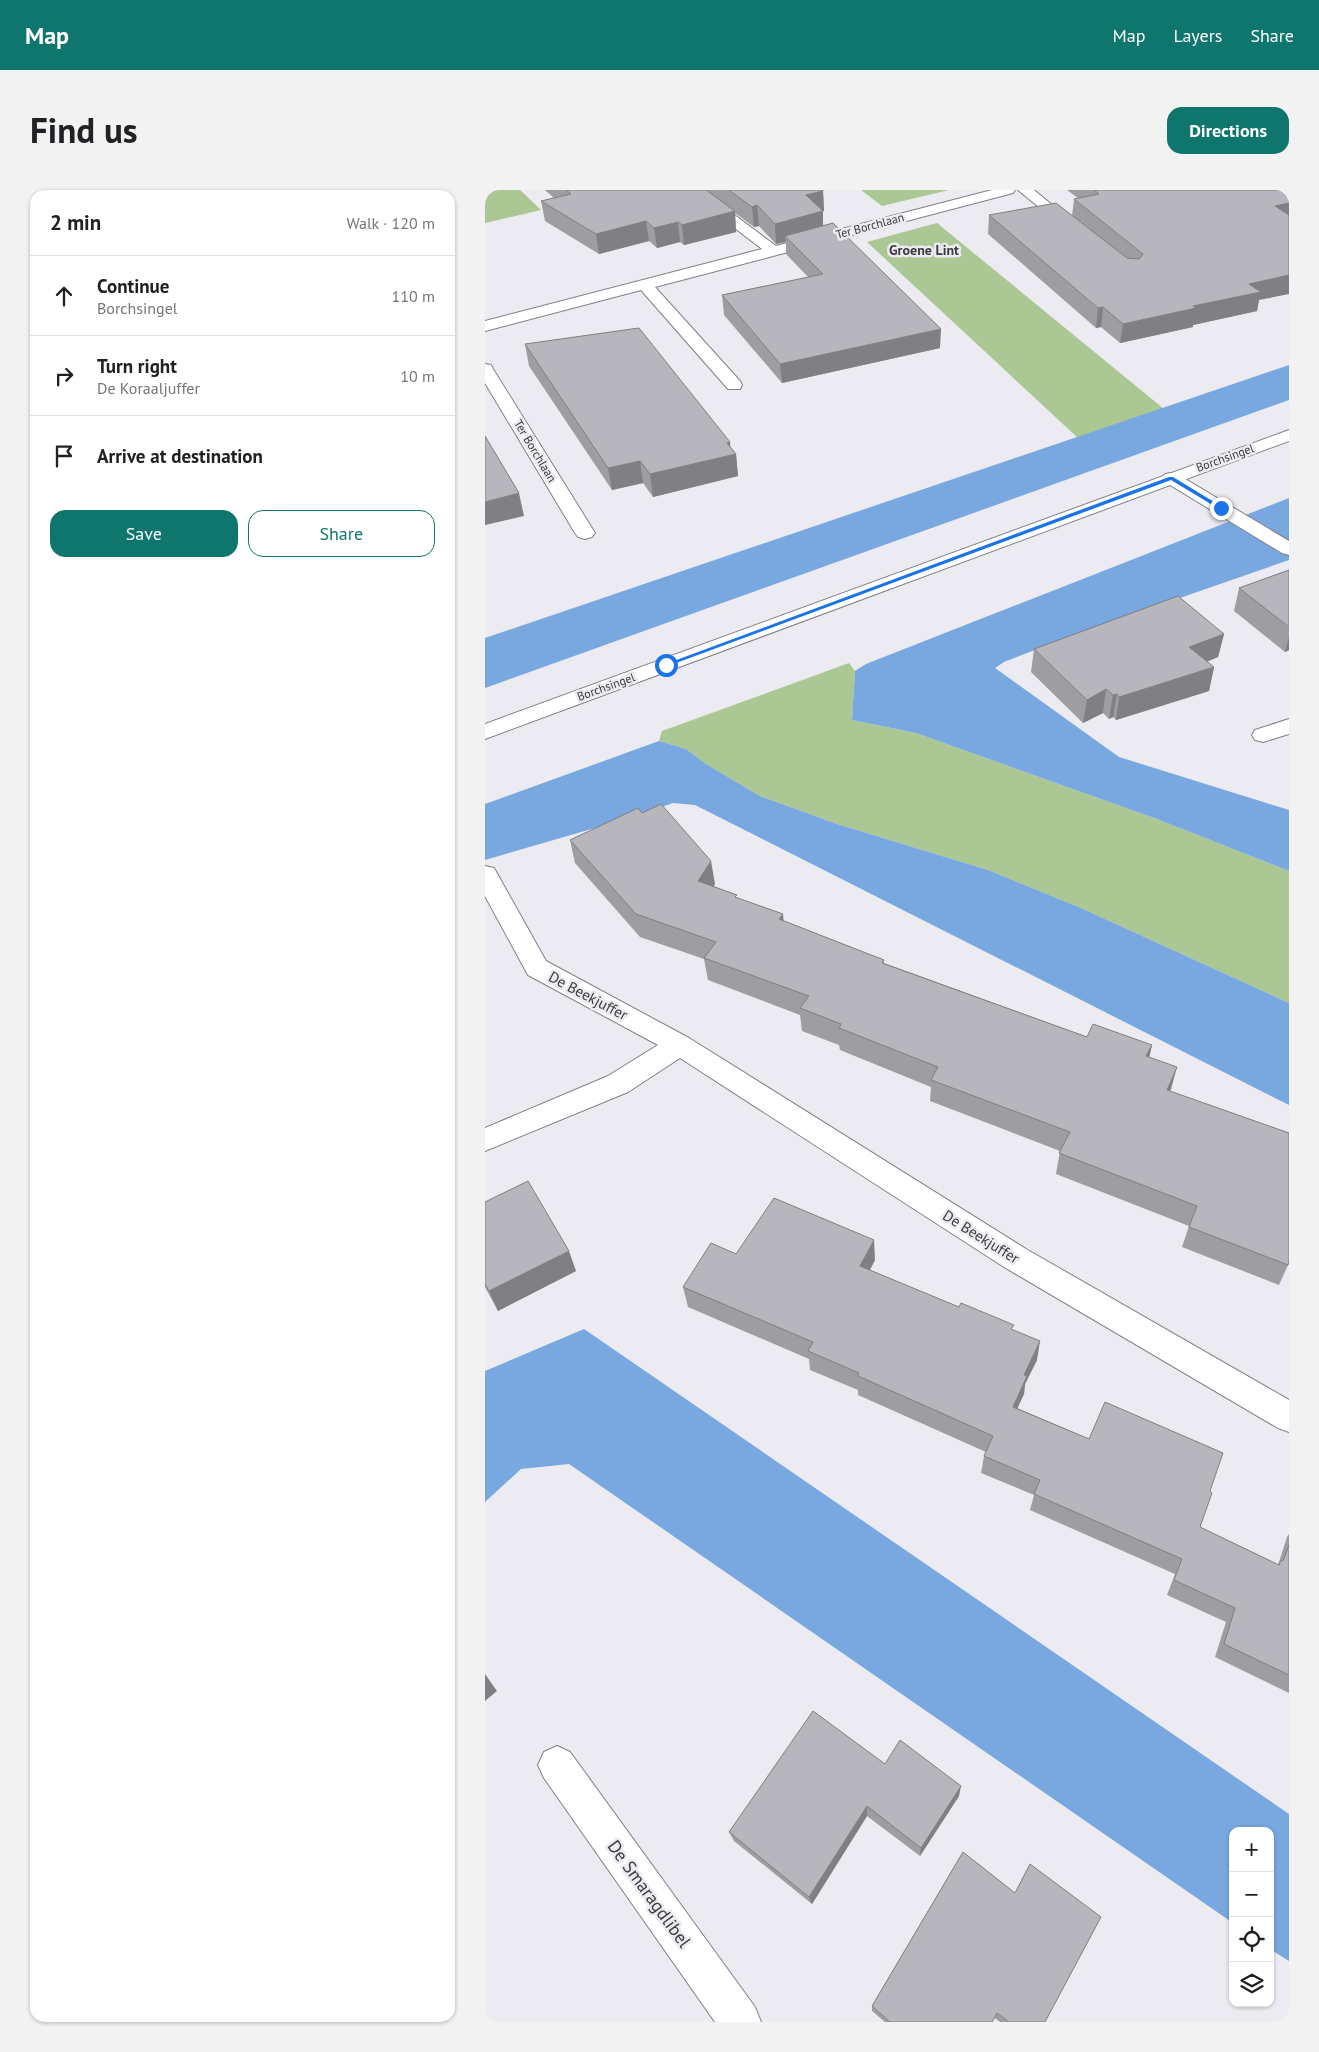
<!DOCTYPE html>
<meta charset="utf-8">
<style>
:root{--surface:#fff;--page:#f2f2f2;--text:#202124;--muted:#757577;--line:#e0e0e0;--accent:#0f766e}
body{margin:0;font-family:"PT Sans",sans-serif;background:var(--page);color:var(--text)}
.controls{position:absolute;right:15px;bottom:15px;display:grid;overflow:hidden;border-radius:10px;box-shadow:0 1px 4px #0004}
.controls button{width:45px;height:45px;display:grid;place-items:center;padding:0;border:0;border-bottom:1px solid var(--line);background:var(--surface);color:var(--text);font:25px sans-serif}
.stop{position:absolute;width:15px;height:15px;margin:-11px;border:4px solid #1a73e8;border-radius:50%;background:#fff}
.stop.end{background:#1a73e8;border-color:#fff;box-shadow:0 1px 5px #0008}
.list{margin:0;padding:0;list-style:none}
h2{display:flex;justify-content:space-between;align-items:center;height:65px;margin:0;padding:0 20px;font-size:21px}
h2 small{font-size:16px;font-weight:400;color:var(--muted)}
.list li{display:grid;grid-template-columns:32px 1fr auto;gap:15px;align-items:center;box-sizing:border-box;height:80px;padding:0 20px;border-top:1px solid var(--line)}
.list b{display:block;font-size:19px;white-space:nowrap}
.list p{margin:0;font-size:16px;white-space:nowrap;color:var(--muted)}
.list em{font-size:16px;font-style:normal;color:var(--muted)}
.actions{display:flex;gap:10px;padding:15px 20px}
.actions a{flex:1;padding:11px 0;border:1px solid var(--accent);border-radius:15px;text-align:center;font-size:18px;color:var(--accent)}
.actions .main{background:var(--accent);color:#fff}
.icon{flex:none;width:28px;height:28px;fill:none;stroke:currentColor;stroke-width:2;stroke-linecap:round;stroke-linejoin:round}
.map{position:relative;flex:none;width:804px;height:1832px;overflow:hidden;border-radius:15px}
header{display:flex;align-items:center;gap:30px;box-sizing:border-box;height:70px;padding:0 25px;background:var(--accent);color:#fff}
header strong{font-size:24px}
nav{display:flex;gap:28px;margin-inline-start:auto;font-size:18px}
.intro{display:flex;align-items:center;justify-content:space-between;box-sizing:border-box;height:120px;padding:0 30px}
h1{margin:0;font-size:35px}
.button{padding:12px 22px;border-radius:15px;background:var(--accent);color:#fff;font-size:18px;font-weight:700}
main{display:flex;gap:30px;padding:0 30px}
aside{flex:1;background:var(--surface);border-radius:15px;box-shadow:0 1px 4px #0004}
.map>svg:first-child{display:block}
.green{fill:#aac794}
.water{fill:#78a8df}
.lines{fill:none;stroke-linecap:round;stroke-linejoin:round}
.minor-casing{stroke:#7f7f85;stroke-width:2}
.major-casing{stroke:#7f7f85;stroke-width:2}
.minor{fill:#fff;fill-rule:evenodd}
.major{fill:#fff;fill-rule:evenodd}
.wall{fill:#9d9da2}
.shaded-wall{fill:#7f7f84}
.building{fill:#b6b6bc;stroke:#7f7f84}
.route{fill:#1a73e8}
.labels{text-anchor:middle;stroke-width:5;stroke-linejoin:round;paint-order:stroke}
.far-street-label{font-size:12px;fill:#3c3c3e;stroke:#ebebf1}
.far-neighbourhood-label{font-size:14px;font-weight:bold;fill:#3c3c3e;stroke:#ebebf1}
.street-label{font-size:15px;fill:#3c3c3e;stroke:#ebebf1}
.near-street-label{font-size:18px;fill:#3c3c3e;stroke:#ebebf1}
</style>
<header>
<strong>Map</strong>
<nav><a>Map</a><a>Layers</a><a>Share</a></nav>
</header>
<div class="intro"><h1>Find us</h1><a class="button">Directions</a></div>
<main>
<aside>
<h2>2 min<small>Walk · 120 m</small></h2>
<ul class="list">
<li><svg class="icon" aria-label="ahead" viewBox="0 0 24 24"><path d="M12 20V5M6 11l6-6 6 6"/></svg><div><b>Continue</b><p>Borchsingel</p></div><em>110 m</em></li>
<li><svg class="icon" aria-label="right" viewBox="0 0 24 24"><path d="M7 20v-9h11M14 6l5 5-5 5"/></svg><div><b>Turn right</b><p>De Koraaljuffer</p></div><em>10 m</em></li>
<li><svg class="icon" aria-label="arrive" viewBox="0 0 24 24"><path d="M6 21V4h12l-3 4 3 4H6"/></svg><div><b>Arrive at destination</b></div></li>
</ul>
<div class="actions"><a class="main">Save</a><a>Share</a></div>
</aside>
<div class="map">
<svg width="804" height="1832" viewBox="0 0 804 1832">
<rect width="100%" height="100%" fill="#ebebf1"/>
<!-- green -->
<path class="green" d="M 0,0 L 35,0 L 56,20 L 0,33 Z
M 376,0 L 464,0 L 397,16 Z
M 452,33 L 679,219 L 593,248 L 382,52 Z
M 364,473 L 370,481 L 367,530 L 431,543 L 672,629 L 804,681 L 804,813 L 596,718 L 503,680 L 352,634 L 275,606 L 221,574 L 201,559 L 174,551 L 177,541 Z"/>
<!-- water -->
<path class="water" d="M 804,175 L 804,210 L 0,498 L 0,448 Z
M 804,308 L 804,370 L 594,443 L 519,472 L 510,478 L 634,567 L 804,620 L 804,681 L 672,629 L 431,543 L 367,530 L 370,481 L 381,474 Z
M 174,551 L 201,559 L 221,574 L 275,606 L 352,634 L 503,680 L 596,718 L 804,813 L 804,915 L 210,615 L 188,613 L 158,624 L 0,670 L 0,614 Z
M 99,1139 L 804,1624 L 804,1771 L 785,1759 L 785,1641 L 748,1641 L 748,1733 L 84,1274 L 36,1279 L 0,1312 L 0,1181 Z"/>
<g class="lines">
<!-- minor casing -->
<g class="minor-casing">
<path id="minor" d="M 200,0 L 216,0 L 291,56 L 507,0 L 530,0 L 528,3 L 170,97 L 255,191 L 257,195 L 255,199 L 243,199 L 156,100 L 0,141 L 0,131 L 277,59 Z
M 533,0 L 549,0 L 595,38 L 593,41 L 583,41 Z
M 0,174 L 6,175 L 8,179 L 110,343 L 107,347 L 100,349 L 93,347 L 90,343 L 0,193 Z
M 686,283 L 692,284 L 804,351 L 804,365 L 797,363 L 680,292 L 677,288 L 680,284 Z
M 804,529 L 804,544 L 778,552 L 770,550 L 767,545 L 770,540 Z
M 0,676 L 9,678 L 61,771 L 204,848 L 541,1059 L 804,1210 L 804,1242 L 793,1238 L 519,1077 L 195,868 L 143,902 L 0,961 L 0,938 L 123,886 L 173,855 L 43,785 L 0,706 Z
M 72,1556 L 85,1562 L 270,1817 L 276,1832 L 230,1832 L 59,1588 L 53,1575 L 59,1562 Z"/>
</g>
<!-- major casing -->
<g class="major-casing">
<path id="major" d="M 804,240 L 804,251 L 0,549 L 0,534 Z"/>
</g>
<!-- minor -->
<use href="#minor" class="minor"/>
<!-- major -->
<use href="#major" class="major"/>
</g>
<!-- wall -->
<path class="wall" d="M 60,0 L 338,0 L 339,21 L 337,21 L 338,36 L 455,158 L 297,193 L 239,125 L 237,105 L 323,87 L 301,64 L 301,52 L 291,54 L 274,36 L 269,37 L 250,23 L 251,42 L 199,55 L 195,52 L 172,58 L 164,51 L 114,64 L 60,31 L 56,11 L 69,8 L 61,1 Z
M 582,0 L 804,0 L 774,110 L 772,121 L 708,135 L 708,137 L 635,153 L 616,137 L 611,138 L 503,44 L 504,25 L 587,26 L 589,9 L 593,8 Z
M 40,154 L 245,257 L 251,264 L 253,286 L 168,307 L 158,293 L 127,300 L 44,176 Z
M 804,380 L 804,460 L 800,462 L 749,421 L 754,398 Z
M 739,444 L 733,467 L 722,472 L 729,477 L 724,501 L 631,530 L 628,527 L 624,529 L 618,523 L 598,533 L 546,482 L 549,459 Z
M 157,623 L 230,694 L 228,696 L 299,731 L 399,770 L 399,773 L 602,847 L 667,855 L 664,867 L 686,899 L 685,901 L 803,1075 L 794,1095 L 697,1057 L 704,1036 L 571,984 L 575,961 L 445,911 L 446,897 L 355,860 L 354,855 L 317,841 L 315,825 L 223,790 L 219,769 L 155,747 L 90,673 L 85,650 Z
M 0,1012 L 91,1081 L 13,1121 L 0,1097 Z
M 251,1064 L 390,1070 L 385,1080 L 528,1140 L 552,1170 L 540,1194 L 539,1204 L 532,1218 L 725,1301 L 715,1337 L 793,1375 L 802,1347 L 804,1344 L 804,1503 L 730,1467 L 741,1432 L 682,1405 L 690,1384 L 545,1320 L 549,1305 L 496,1283 L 499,1266 L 501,1262 L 373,1205 L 373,1200 L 325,1180 L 324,1169 L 203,1117 L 198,1097 Z
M 400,1574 L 474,1606 L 435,1666 L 382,1626 L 327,1714 L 249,1651 L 244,1642 Z
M 478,1662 L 560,1832 L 515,1832 L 510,1828 L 507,1832 L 400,1832 L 387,1821 L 387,1816 Z"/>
<!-- shaded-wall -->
<path class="shaded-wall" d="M 338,1 L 339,21 L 322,25 L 321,5 Z
M 804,13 L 804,31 L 790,16 Z
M 272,15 L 274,36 L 269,37 L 267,17 Z
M 250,21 L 251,42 L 199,55 L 197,35 Z
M 338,21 L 338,42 L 300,46 L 301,52 L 291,54 L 290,34 Z
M 161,31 L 164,51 L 114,64 L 111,44 Z
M 193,32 L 195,52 L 172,58 L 169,38 Z
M 804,85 L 804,104 L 774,110 L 772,121 L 708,135 L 708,137 L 635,153 L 638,134 L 708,116 L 764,94 Z
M 618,117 L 616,137 L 611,138 L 613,118 Z
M 456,139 L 455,158 L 297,193 L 295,174 Z
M 245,252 L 246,265 L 251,264 L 253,286 L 168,307 L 165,284 Z
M 155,271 L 158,293 L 127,300 L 123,278 Z
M 34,303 L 39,326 L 0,335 L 0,312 Z
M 739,444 L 733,467 L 700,480 L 704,457 Z
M 804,447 L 804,460 L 800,462 Z
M 729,477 L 724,501 L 631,530 L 634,507 Z
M 621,499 L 618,523 L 598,533 L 602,510 Z
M 632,504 L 628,527 L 624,529 L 628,505 Z
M 226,671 L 230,694 L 216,714 L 213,691 Z
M 298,724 L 300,746 L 294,729 Z
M 667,855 L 662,877 L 661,866 Z
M 692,877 L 686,899 L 676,921 L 682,900 Z
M 389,1050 L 390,1070 L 376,1096 L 375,1076 Z
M 84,1061 L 91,1081 L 13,1121 L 4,1101 Z
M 555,1151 L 552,1170 L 540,1194 L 539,1204 L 525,1234 L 528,1217 L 539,1185 Z
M 0,1484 L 12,1501 L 0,1511 Z
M 476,1596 L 474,1606 L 435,1666 L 436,1658 Z
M 382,1616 L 382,1626 L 327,1714 L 324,1707 Z"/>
<!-- building -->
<path class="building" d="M 81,0 L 221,0 L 250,21 L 197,35 L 193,32 L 169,38 L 161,31 L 111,44 L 56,11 L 86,4 Z
M 244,0 L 338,0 L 338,1 L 321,5 L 338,21 L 290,34 L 272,15 L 267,17 Z
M 609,0 L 804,0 L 804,13 L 790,16 L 804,25 L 804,85 L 764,94 L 776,102 L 708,116 L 711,118 L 638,134 L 618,117 L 613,118 L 504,25 L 571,13 L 642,68 L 654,69 L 658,64 L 589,9 L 614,4 Z
M 348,33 L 456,139 L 295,174 L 237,105 L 338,84 L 300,46 Z
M 154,138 L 245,252 L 242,253 L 251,264 L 165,284 L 155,271 L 123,278 L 40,154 Z
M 0,246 L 34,303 L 0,312 Z
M 804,380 L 804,437 L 754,398 Z
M 693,406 L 739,444 L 704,457 L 729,477 L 634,507 L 632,504 L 628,505 L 621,499 L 602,510 L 549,459 Z
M 176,614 L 226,671 L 213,691 L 252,705 L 250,707 L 298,724 L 294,729 L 399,770 L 397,773 L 505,812 L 602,847 L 608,834 L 667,855 L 661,866 L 692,877 L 682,900 L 804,943 L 804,1071 L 803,1075 L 704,1037 L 712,1016 L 574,963 L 585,942 L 446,890 L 453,877 L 354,838 L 356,834 L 315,818 L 324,806 L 219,768 L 231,752 L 151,724 L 85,650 L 153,618 L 157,623 Z
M 43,991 L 84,1061 L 4,1101 L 0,1094 L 0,1012 Z
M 289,1008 L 389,1050 L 375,1076 L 474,1117 L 476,1113 L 529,1135 L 526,1139 L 555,1151 L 539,1185 L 542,1186 L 528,1217 L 604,1249 L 620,1212 L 738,1263 L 725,1301 L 727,1303 L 715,1337 L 794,1375 L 796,1370 L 798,1371 L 804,1355 L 804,1485 L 739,1454 L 750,1418 L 689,1390 L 697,1369 L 549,1304 L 555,1290 L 499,1266 L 508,1246 L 373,1186 L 374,1183 L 323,1161 L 328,1152 L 198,1097 L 226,1053 L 251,1064 Z
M 328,1521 L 400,1574 L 415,1550 L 476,1596 L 436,1658 L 382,1616 L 324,1707 L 244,1642 Z
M 478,1662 L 530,1703 L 545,1674 L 616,1727 L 560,1832 L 524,1832 L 512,1823 L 507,1832 L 405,1832 L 387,1816 Z"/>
<!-- route -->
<path class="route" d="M 684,287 L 688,287 L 739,318 L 734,319 L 686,290 L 183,476 L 178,475 Z"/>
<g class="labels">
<!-- far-street labels -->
<g class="far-street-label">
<text transform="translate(385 36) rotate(-15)" y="4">Ter Borchlaan</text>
<text transform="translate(50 261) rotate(59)" y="4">Ter Borchlaan</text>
<text transform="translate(740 268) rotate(-20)" y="4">Borchsingel</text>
<text transform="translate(121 497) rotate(-20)" y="4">Borchsingel</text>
</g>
<!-- far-neighbourhood labels -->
<g class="far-neighbourhood-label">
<text x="439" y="65">Groene Lint</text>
</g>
<!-- street labels -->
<g class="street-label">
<text transform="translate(103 806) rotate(28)" y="5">De Beekjuffer</text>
<text transform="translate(496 1047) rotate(32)" y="5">De Beekjuffer</text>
</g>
<!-- near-street labels -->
<g class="near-street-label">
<text transform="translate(164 1704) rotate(54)" y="6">De Smaragdlibel</text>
</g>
</g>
</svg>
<div class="controls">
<button>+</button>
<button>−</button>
<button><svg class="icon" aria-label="locate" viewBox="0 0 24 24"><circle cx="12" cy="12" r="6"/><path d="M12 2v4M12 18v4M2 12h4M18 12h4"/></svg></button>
<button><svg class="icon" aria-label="layers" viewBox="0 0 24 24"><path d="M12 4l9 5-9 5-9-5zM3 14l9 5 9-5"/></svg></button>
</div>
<div class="stop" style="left:181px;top:475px"></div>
<div class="stop end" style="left:736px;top:318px"></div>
</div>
</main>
